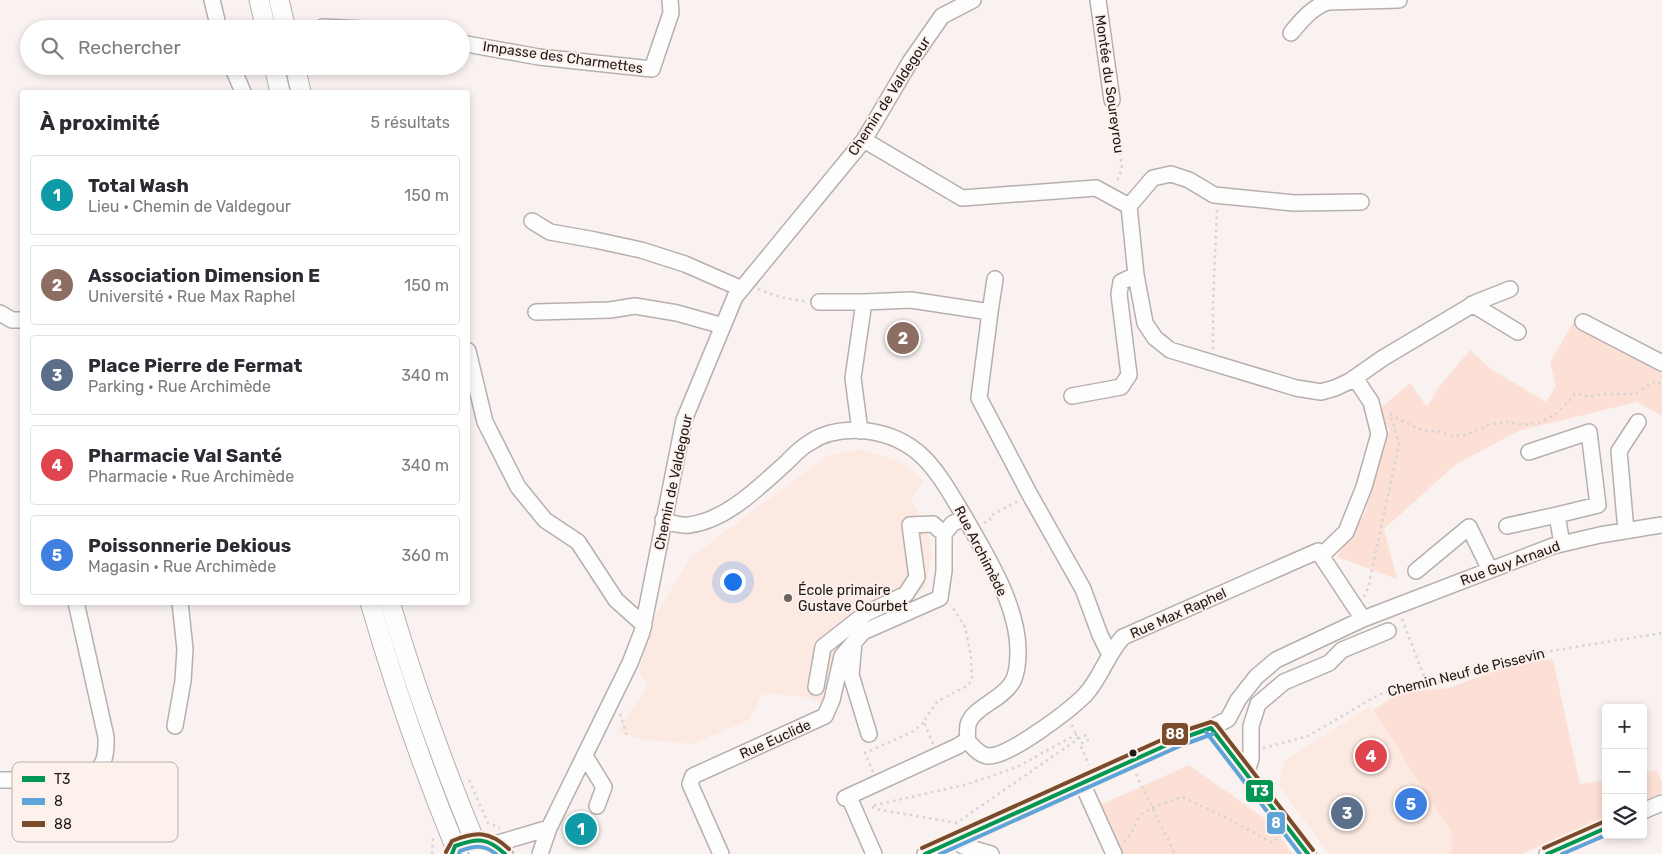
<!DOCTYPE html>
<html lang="fr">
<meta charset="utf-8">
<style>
:root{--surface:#fff;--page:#f2f2f3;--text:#2b2b33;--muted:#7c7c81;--line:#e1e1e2;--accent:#6b6562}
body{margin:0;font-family:Rubik,sans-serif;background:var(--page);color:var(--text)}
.controls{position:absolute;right:15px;bottom:15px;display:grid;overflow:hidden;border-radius:5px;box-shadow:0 2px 8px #0003}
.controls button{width:45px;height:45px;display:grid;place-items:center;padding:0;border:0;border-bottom:1px solid var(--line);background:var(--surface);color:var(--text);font:25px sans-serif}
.you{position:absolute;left:732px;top:581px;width:18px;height:18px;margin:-12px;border:4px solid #fff;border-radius:50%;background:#1a73e8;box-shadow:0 0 0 8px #1a73e833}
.badge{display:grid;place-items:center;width:32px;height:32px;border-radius:50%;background:var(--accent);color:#fff;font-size:16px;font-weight:700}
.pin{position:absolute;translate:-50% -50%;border:2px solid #fff;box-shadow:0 1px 5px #0006}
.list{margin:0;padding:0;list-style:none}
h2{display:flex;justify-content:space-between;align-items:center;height:65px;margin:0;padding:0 20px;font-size:21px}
h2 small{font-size:16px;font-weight:400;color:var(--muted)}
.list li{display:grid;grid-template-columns:32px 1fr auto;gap:15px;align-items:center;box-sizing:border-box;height:80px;margin:0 10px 10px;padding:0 10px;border:1px solid var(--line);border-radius:5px}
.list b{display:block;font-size:19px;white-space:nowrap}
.list p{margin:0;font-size:16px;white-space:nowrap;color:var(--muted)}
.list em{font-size:16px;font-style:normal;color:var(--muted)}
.icon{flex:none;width:28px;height:28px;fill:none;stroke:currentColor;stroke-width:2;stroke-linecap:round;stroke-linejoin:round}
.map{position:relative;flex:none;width:1662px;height:854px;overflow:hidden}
.search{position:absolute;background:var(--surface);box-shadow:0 2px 8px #0003;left:20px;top:20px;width:450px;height:55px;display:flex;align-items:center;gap:12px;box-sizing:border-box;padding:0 18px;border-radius:28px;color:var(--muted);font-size:19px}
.panel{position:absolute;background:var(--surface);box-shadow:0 2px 8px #0003;left:20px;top:90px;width:450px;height:515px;border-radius:5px}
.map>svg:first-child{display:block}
.built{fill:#fceae2}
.green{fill:#fce0d5}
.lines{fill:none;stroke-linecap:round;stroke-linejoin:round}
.minor-casing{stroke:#b6b0ad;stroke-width:18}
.major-casing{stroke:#b6b0ad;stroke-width:21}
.path{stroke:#d6d4d4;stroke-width:2.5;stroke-dasharray:2.5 4;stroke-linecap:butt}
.minor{stroke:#fefdfd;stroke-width:15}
.major{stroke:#fefdfd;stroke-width:19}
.bus-1-casing{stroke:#fdf1ec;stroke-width:8}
.bus-2-casing{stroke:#fdf1ec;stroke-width:8}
.bus-3-casing{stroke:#fdf1ec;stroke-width:8}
.bus-1{stroke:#009654;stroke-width:4}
.bus-2{stroke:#5fa4d9;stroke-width:4}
.bus-3{stroke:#7a4b2a;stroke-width:4}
.poi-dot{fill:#6b6562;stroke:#fdf1ec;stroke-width:2}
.bus-dot{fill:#1f1916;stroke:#fdf1ec;stroke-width:2}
.labels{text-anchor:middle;stroke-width:4;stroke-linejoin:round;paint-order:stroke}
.street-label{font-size:14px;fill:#1f1916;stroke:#fdf1ec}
.poi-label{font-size:14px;fill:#1f1916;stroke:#fdf1ec;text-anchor:start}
.key{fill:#fdf1ec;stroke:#bab0ac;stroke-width:1}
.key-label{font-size:14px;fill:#1f1916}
.line-badge{stroke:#fdf1ec;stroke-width:2}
.badge-label{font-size:14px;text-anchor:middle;font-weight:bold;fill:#fff}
</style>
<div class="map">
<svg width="1662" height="854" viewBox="0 0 1662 854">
<rect width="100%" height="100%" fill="#f9f2f0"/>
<!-- built -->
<path class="built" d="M 862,449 L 902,462 L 923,481 L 911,499 L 929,533 L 932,556 L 925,588 L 895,607 L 855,627 L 835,654 L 824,704 L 806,697 L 763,693 L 749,720 L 693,744 L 645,740 L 617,732 L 647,686 L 639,670 L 656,614 L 692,556 L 827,456 Z
M 1369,707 L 1470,851 L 1465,854 L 1329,854 L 1279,786 L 1284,761 Z"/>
<!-- green -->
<path class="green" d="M 1574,321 L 1662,367 L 1662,416 L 1637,402 L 1518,431 L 1455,465 L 1384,529 L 1397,579 L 1337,557 L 1365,513 L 1390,429 L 1370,417 L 1410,383 L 1427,407 L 1438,388 L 1470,350 L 1491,369 L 1546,402 L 1556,386 L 1550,362 Z
M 1553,659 L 1580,784 L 1606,780 L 1606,817 L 1522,854 L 1451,854 L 1453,835 L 1373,710 L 1400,693 L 1449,688 L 1513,664 Z
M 1189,765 L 1271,823 L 1292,854 L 1122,854 L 1100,805 Z
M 1657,770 L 1662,782 L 1662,793 L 1643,801 L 1643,773 Z"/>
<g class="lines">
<!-- minor casing -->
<g class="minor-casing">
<path id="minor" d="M 212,0 L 219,29
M 1098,0 L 1112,100
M 323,27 L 365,29
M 1291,33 C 1302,20 1311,8 1328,2 L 1399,0
M 461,43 L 539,57 L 652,69 L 671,13 L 670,0
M 232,66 L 243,92
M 864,140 L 962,198 L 1096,188 L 1129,206 L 1136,275 L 1145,323 L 1155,338 L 1170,350 L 1296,388 L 1321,392 L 1335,388 L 1350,381 L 1383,358 L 1477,302 L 1510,289
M 1129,206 L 1153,178 L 1171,174 L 1189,180 L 1214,195 L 1294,203 L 1361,202
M 532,221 L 550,232 L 595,240 L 641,250 L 685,264 L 742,289
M 819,302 L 864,302
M 1472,304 L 1518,332
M 536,312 L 610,310 L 635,306 L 677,313 L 723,326
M 990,312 L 995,279
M 0,313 L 12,320 L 22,320
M 1583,322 L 1662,363
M 468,351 L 485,422 L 518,487 L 545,520 L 578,542 L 616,600 L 644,625
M 1072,396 L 1121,387 L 1129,375 L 1119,294 L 1121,282 L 1136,275
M 860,431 L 853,378 L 864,302 L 911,300 L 990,312 L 979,398 L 1030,495 L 1083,589 L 1100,635 L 1110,655
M 1529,452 L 1589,432 L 1598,505 L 1557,515 L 1562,544
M 663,520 C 671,523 680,526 689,525 C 727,520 759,487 786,463 C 793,456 800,448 809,443 C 825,432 847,429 867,431 C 921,438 938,473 964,516 C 986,555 1018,605 1018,651 C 1018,661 1017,676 1011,684 C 1001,700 972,708 968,725 C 967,730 968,736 967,740 C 973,747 979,755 988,756 C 1009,757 1070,710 1085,695 C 1101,678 1107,654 1123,637 L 1318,551 L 1363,619
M 1507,526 L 1557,515
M 1626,531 L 1619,451 L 1638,422
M 1321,556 L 1346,532 L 1364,487 L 1379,434 L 1371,402 L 1355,378
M 1416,571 L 1469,527 L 1490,570
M 854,642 L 851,675 L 869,734
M 816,687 L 823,647 L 865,614 L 906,594 L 917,577 L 910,525 L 933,524 L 944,534
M 175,726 L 183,681 L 185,649 L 180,602
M 1211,728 L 1308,854
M 585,756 L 604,787 L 597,806
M 1246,774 L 1251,759 L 1251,726 L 1258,704 L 1284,682 L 1329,663 L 1342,650 L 1388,631
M 0,780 L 78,780 C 102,773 107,762 106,737 L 76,602
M 1082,783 L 1114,854
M 849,797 L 874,854
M 845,798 L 958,746 L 967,740
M 1643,811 L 1662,803
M 957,839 L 963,846 L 991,854
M 495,844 L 549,828
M 452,854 L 455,846 C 477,838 488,836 505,854
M 540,854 L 549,828 L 630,663 L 642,632 L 684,420 L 735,297 L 864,140 L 910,62 L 942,16 L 973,0
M 721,854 L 690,784 L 693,776 L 825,716 L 832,700 L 842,656 L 863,632 L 940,598 L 944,571 L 944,534 L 952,524 L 964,517
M 925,854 L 1180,739 L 1211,728 L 1228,719 L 1238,700 L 1256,677 L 1276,660 L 1363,619 L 1553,546 L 1600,535 L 1662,525
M 1547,854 L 1606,828"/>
</g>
<!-- major casing -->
<g class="major-casing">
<path id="major" d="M 259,0 L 266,29
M 279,0 L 286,29
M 274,66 L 280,92
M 295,66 L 301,92
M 370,602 C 395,688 424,772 458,854
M 390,602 C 415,688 446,772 480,854"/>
</g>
<!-- path -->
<path class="path" d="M 1114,114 L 1122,168 L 1116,184
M 758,289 C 773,295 788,300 805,301
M 1213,349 L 1213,304 L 1217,208
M 1390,414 L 1404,422 L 1424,431 L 1437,431 L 1452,436 L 1466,435 L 1490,424 L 1509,422 L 1522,425 L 1539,423 L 1559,412 L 1576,393 L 1588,397 L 1602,394 L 1635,394 L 1650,384 L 1656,381 L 1662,385
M 984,523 L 990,520 L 990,516 L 1018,501
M 1364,597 L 1368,588 L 1399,444 L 1390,413
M 1402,619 L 1427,684
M 620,714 L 626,732 L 626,736
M 1078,739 L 1086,735 L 1088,740 L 1080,744 L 1089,765
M 933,744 L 924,722 L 927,716 L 938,701 L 967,686 L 972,680 L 971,656 L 965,627 L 951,605
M 1263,748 L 1308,736 L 1380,694 L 1446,680 L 1526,655 L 1662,633
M 873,772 L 865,753 L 914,731 L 924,722
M 1136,774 L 1175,854
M 469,780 L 488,823 L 500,828
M 957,823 L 876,809 L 871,806 L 968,784 L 1017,767 L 1077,734
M 955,824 L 1078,739 L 1071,723
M 1124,842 C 1133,835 1134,823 1141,815 C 1149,807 1171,801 1182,797 L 1225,817 L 1271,842 L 1280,838
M 432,854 L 433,836"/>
<!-- minor -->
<use href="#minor" class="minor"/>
<!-- major -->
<use href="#major" class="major"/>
<!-- bus-1 casing -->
<g class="bus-1-casing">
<path id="bus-1" d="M 1211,728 L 1308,854
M 452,854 L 455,846 C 477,838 487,837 505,854
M 925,854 L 1180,739 L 1211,728
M 1547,854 L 1606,828"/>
</g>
<!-- bus-2 casing -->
<g class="bus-2-casing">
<path id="bus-2" d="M 1206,732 L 1300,854
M 459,854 L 460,851 C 474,846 484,844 496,854
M 940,854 L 1182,745 L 1213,734
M 1562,854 L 1606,835"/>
</g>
<!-- bus-3 casing -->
<g class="bus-3-casing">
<path id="bus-3" d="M 922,848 L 1177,733 L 1211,722 L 1216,724 L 1313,850
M 1544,848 L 1603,822
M 446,852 L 452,841 C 476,831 490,831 509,849"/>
</g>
<!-- bus-1 -->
<use href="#bus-1" class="bus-1"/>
<!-- bus-2 -->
<use href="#bus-2" class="bus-2"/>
<!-- bus-3 -->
<use href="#bus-3" class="bus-3"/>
</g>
<!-- markers -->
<circle class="poi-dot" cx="788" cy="598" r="5"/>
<circle class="bus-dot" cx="1133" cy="753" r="4.5"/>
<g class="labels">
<!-- street labels -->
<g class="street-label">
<text transform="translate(563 57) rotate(8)" y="5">Impasse des Charmettes</text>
<text transform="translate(1110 84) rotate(82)" y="5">Montée du Soureyrou</text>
<text transform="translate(889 96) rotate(-57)" y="5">Chemin de Valdegour</text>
<text transform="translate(673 482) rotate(-78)" y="5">Chemin de Valdegour</text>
<text transform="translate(981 551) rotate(63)" y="5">Rue Archimède</text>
<text transform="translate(1510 563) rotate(-20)" y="5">Rue Guy Arnaud</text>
<text transform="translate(1178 613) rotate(-24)" y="5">Rue Max Raphel</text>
<text transform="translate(1466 672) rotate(-14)" y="5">Chemin Neuf de Pissevin</text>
<text transform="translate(775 739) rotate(-24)" y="5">Rue Euclide</text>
</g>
<!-- poi labels -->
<g class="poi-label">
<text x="798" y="595">École primaire<tspan x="798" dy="16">Gustave Courbet</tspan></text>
</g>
</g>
<!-- legend -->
<rect x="12" y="762" width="166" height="80" rx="8" class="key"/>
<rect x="22" y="776" width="23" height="6" fill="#009654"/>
<rect x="22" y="798" width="23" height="7" fill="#5fa4d9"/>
<rect x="22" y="821" width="23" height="6" fill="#7a4b2a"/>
<g class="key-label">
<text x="54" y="784">T3</text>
<text x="54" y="806">8</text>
<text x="54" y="829">88</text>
</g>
<g class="line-badge">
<rect x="1161" y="722" width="28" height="24" rx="5" fill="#7a4b2a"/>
<rect x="1245" y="779" width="29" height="24" rx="5" fill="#009654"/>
<rect x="1266" y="811" width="20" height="24" rx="5" fill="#5fa4d9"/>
</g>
<g class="badge-label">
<text x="1175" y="739">88</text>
<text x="1260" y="796">T3</text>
<text x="1276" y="828">8</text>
</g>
</svg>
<div class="controls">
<button>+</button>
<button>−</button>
<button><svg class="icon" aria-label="layers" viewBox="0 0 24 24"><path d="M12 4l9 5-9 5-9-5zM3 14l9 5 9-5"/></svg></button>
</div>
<div class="you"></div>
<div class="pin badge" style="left:581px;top:829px;background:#0f9aa8">1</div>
<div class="pin badge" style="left:903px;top:338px;background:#8d6e63">2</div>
<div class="pin badge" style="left:1347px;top:813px;background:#5c6f8a">3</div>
<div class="pin badge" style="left:1371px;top:756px;background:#e0444e">4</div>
<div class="pin badge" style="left:1411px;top:804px;background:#3f7fe0">5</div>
<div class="search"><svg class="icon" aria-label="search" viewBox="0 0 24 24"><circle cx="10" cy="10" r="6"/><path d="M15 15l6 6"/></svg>Rechercher</div>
<section class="panel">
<h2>À proximité<small>5 résultats</small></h2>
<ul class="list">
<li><span class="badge" style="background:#0f9aa8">1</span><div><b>Total Wash</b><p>Lieu · Chemin de Valdegour</p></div><em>150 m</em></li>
<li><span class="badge" style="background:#8d6e63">2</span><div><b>Association Dimension E</b><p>Université · Rue Max Raphel</p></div><em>150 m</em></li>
<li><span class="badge" style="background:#5c6f8a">3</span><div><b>Place Pierre de Fermat</b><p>Parking · Rue Archimède</p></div><em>340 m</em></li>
<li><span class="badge" style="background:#e0444e">4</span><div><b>Pharmacie Val Santé</b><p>Pharmacie · Rue Archimède</p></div><em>340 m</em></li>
<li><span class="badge" style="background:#3f7fe0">5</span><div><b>Poissonnerie Dekious</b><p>Magasin · Rue Archimède</p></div><em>360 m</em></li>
</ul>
</section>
</div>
